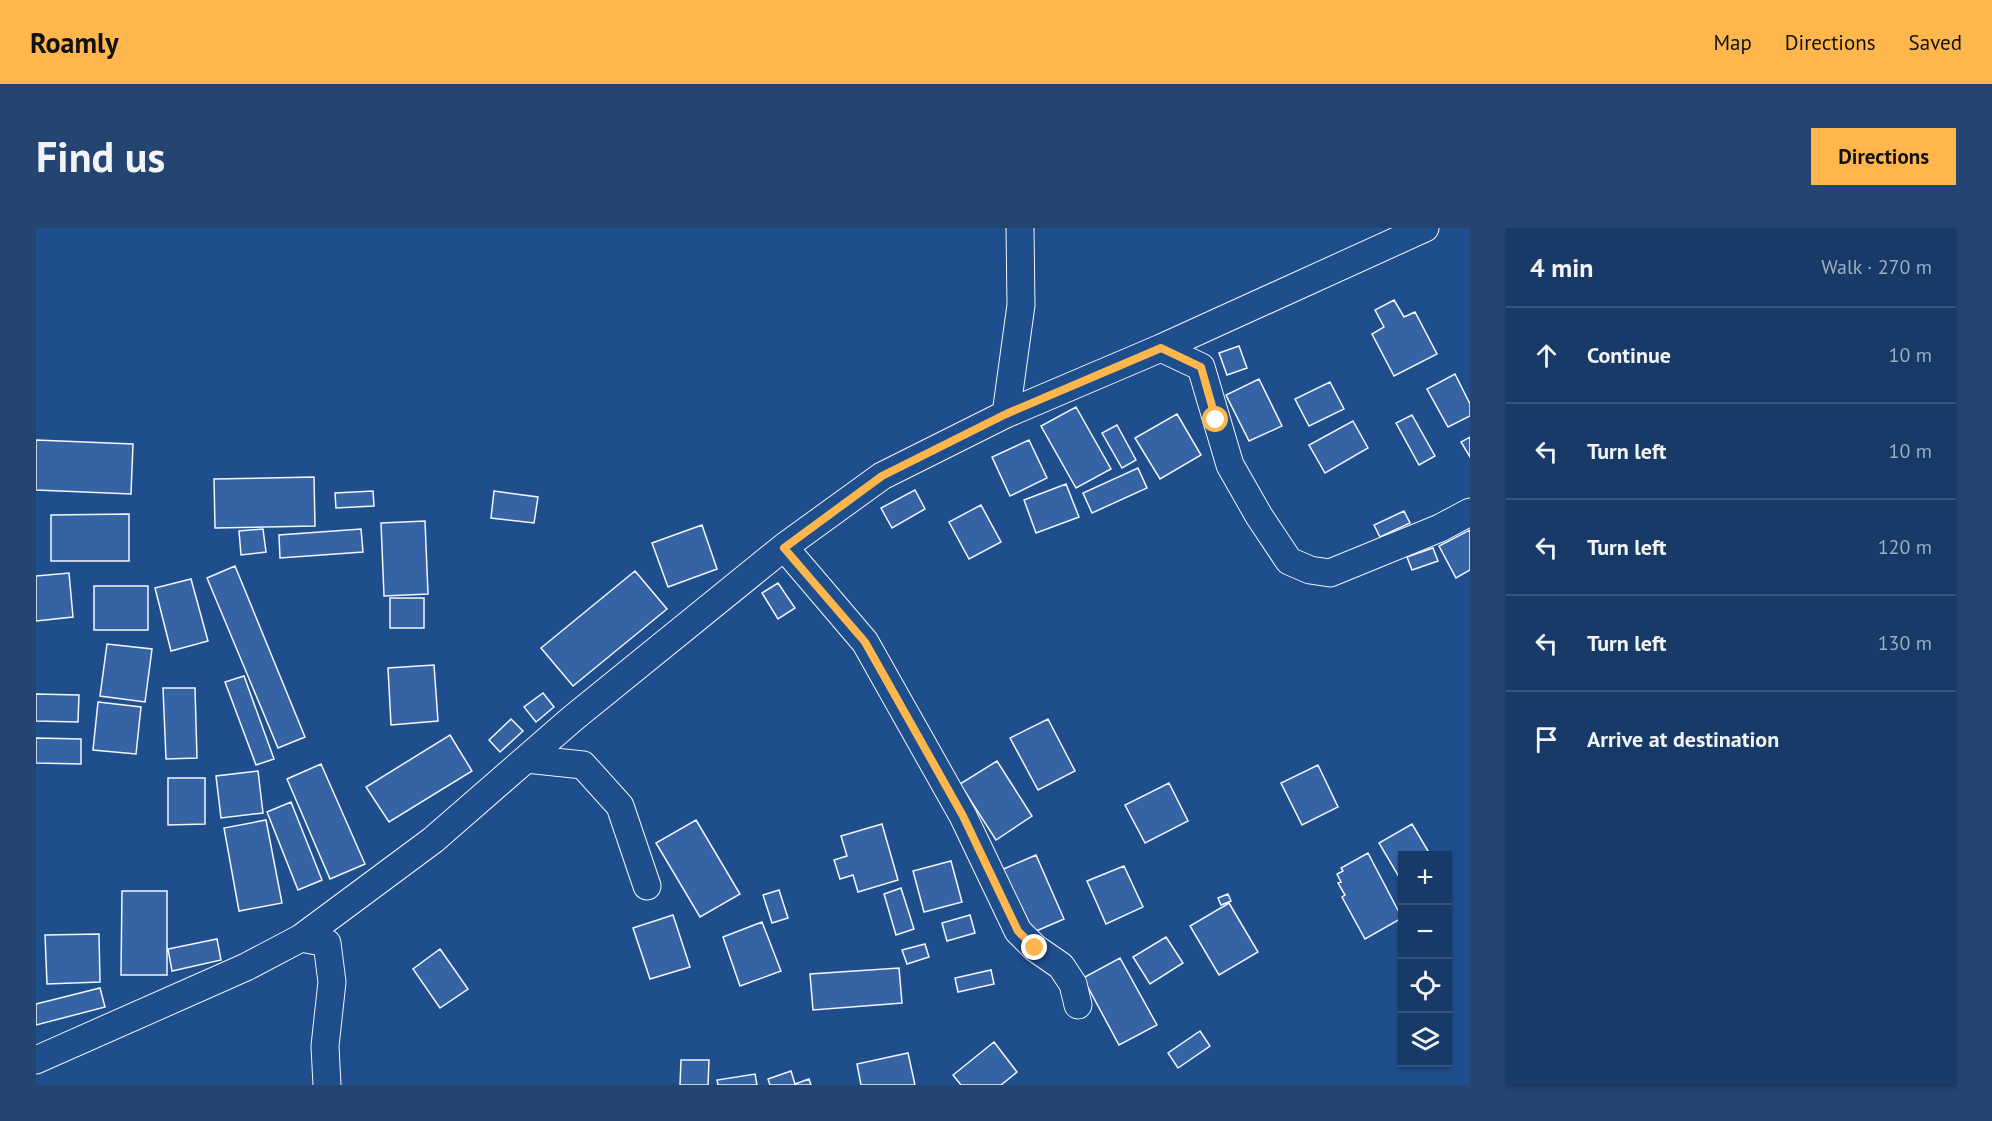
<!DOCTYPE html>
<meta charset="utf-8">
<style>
:root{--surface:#173a69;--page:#244571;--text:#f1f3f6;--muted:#9eadc0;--line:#36547d;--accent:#ffb74d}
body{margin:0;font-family:"PT Sans",sans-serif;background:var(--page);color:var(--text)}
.controls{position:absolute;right:18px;bottom:18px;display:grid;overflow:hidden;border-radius:0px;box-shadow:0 2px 4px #0004}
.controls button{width:54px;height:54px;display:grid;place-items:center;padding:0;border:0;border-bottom:2px solid var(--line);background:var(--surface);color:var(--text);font:30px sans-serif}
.stop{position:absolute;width:18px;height:18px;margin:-14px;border:4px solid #ffb74d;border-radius:50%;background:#fff}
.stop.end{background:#ffb74d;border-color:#fff;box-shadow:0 2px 6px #0008}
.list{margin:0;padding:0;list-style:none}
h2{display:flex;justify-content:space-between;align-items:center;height:78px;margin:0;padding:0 24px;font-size:26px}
h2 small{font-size:20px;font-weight:400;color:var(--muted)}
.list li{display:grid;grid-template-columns:39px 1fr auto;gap:18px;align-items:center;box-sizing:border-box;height:96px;padding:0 24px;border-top:2px solid var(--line)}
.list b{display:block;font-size:22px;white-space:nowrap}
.list em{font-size:20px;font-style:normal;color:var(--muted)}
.icon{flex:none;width:33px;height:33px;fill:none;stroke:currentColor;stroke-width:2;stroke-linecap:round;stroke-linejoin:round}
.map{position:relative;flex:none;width:1434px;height:857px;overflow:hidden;border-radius:0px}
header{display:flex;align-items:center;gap:36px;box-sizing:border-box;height:84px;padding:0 30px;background:var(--accent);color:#111}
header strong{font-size:28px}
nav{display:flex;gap:33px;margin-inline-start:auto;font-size:21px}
.intro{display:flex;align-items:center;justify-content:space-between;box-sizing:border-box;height:144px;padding:0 36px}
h1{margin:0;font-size:42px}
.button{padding:15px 27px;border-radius:0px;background:var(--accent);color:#111;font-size:21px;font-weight:700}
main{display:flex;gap:36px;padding:0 36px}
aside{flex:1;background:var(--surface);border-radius:0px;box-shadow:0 2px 4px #0004}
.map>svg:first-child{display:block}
.building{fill:#3563a3;stroke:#f2f6ff;stroke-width:1.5}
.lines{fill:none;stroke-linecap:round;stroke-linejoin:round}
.minor-casing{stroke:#f2f6ff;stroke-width:29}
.minor{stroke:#1f4e8c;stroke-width:27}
.route{stroke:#ffb74d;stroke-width:8}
</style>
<header>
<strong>Roamly</strong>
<nav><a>Map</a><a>Directions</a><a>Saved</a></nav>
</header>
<div class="intro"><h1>Find us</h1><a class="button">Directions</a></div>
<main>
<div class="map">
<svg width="1434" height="857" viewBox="0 0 1434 857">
<rect width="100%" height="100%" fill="#1f4e8c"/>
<!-- building -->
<path class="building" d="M 1358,72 L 1368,89 L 1379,84 L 1401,126 L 1358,148 L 1336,106 L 1348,99 L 1339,82 Z
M 1203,118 L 1211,140 L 1191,147 L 1183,125 Z
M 1419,146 L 1434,176 L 1434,188 L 1412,199 L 1391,161 Z
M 1223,151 L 1246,198 L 1213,213 L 1190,167 Z
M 1294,154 L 1308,181 L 1273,198 L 1259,171 Z
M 1040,179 L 1075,241 L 1040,260 L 1005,198 Z
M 1141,186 L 1165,227 L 1124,251 L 1099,210 Z
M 1376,187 L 1399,228 L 1383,237 L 1360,195 Z
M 1317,193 L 1332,220 L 1289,245 L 1273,217 Z
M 1081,197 L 1100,232 L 1086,240 L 1066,205 Z
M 1434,209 L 1434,229 L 1425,214 Z
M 0,212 L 97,216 L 95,266 L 0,262 Z
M 993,212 L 1011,250 L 974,268 L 956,229 Z
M 1102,240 L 1111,260 L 1056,285 L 1047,265 Z
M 278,249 L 279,298 L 179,300 L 178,251 Z
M 1030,256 L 1043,289 L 1000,305 L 988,272 Z
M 879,262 L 889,281 L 856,300 L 845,280 Z
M 337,263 L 338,278 L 300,280 L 299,265 Z
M 458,263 L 502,269 L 498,295 L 455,290 Z
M 945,277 L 965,314 L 933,331 L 913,294 Z
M 1368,283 L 1374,295 L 1344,309 L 1338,297 Z
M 93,286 L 93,333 L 15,333 L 15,287 Z
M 389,293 L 392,366 L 348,368 L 345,295 Z
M 666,297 L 681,341 L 632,359 L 616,315 Z
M 227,301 L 230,324 L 205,327 L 203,303 Z
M 325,301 L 327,324 L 244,330 L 243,307 Z
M 1434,302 L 1434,342 L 1420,350 L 1403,318 Z
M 1397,320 L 1402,333 L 1376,342 L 1371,329 Z
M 199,338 L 269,509 L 242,520 L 171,350 Z
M 599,343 L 631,381 L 537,458 L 505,420 Z
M 33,345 L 37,389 L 0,393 L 0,348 Z
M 155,351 L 172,413 L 135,423 L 119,360 Z
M 742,355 L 759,380 L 742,391 L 726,365 Z
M 58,358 L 112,358 L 112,402 L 58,402 Z
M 354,370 L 388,370 L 388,400 L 354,400 Z
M 71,416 L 116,421 L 109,474 L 64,468 Z
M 398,437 L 402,493 L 355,497 L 352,440 Z
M 208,448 L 238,531 L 220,537 L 189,454 Z
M 127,460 L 159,460 L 161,530 L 130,531 Z
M 507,465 L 518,479 L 500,494 L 488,479 Z
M 0,466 L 43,467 L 42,494 L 0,493 Z
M 62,474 L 105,479 L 100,526 L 57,522 Z
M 475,491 L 487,503 L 464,524 L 453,512 Z
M 1012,491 L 1039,543 L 1002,562 L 974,510 Z
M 414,507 L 436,543 L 353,594 L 330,559 Z
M 0,510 L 45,511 L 45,536 L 0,535 Z
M 961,533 L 996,588 L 960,612 L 924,556 Z
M 285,536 L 329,636 L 294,651 L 251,551 Z
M 1282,537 L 1302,579 L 1266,597 L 1245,555 Z
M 222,543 L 227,585 L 185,590 L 180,548 Z
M 132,550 L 169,550 L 169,596 L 132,597 Z
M 1133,555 L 1152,593 L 1109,615 L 1089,577 Z
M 255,574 L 286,652 L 262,662 L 231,584 Z
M 230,592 L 246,675 L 203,683 L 188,600 Z
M 660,592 L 704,666 L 664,689 L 620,615 Z
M 846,596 L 862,652 L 822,664 L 817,647 L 804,651 L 798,632 L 811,628 L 805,608 Z
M 1376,596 L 1395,628 L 1366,628 L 1366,654 L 1343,615 Z
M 1332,625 L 1366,690 L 1329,711 L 1306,669 L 1309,667 L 1302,655 L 1305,654 L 1301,646 L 1307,643 L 1305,640 Z
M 1000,627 L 1028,691 L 991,707 L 963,643 Z
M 915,633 L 926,674 L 888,684 L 877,643 Z
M 1088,638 L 1107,679 L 1070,696 L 1051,653 Z
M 865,660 L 878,701 L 860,707 L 848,666 Z
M 743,662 L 752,690 L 736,695 L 727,667 Z
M 86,663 L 131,663 L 131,747 L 85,747 Z
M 1192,666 L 1195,673 L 1185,677 L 1182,670 Z
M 1193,675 L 1222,724 L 1183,747 L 1154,698 Z
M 637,687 L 654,739 L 614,751 L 597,700 Z
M 934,687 L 939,705 L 911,713 L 906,695 Z
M 726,694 L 745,743 L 704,758 L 687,709 Z
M 63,706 L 64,754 L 11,756 L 9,707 Z
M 1130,709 L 1147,735 L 1114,756 L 1097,729 Z
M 181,711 L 185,732 L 136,743 L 132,721 Z
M 889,716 L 893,729 L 871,736 L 866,722 Z
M 404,721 L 432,761 L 404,780 L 377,741 Z
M 1084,730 L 1121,797 L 1083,817 L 1047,750 Z
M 863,740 L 866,775 L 777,782 L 774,746 Z
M 955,742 L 958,756 L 922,764 L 919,750 Z
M 64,760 L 69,779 L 0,797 L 0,776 Z
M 1164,803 L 1174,818 L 1142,840 L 1132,825 Z
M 958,814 L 981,844 L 965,857 L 925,857 L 917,847 Z
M 872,825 L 879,857 L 825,857 L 821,836 Z
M 645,832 L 673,832 L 672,857 L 644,857 Z
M 755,843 L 759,856 L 773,851 L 775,857 L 734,857 L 732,851 Z
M 719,846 L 721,857 L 682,857 L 681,852 Z"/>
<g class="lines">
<!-- minor casing -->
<g class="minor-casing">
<path id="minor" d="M 1125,120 L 1165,139 L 1194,237 L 1223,288 L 1253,333 L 1274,342 L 1294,345 L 1404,300 L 1434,284
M 970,186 L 985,77 L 984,0
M 748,319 L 829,414 L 927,588 L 982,703 L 999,720 L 1025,738 L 1037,756 L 1042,777
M 490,531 L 547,537 L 584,578 L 611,658
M 265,710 L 291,715 L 296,754 L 289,818 L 291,857
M 0,832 L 210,739 L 265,710 L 397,612 L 536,491 L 748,319 L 846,248 L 970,186 L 1125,120 L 1389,0"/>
</g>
<!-- minor -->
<use href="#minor" class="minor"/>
</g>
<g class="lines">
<!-- route -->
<path class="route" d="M 999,720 L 982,703 L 927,588 L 829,414 L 748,320 L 846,248 L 970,186 L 1125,120 L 1165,139 L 1180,192"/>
</g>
</svg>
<div class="controls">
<button>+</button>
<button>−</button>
<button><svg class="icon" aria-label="locate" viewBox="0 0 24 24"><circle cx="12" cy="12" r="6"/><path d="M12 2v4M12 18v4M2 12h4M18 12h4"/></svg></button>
<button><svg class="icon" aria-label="layers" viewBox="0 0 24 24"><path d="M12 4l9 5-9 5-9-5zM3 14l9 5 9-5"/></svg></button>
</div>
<div class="stop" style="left:1180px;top:192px"></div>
<div class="stop end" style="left:999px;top:720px"></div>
</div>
<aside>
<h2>4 min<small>Walk · 270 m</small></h2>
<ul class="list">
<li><svg class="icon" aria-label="ahead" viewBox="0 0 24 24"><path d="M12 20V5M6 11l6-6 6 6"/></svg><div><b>Continue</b></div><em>10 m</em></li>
<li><svg class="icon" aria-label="left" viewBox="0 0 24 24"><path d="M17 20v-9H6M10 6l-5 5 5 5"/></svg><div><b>Turn left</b></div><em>10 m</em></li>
<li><svg class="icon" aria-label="left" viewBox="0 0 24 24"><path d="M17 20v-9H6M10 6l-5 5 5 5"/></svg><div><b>Turn left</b></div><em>120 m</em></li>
<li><svg class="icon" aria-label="left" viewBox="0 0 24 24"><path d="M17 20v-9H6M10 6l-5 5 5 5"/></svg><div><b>Turn left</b></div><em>130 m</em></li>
<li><svg class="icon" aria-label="arrive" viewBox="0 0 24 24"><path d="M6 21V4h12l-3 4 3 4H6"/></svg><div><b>Arrive at destination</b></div></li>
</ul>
</aside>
</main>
